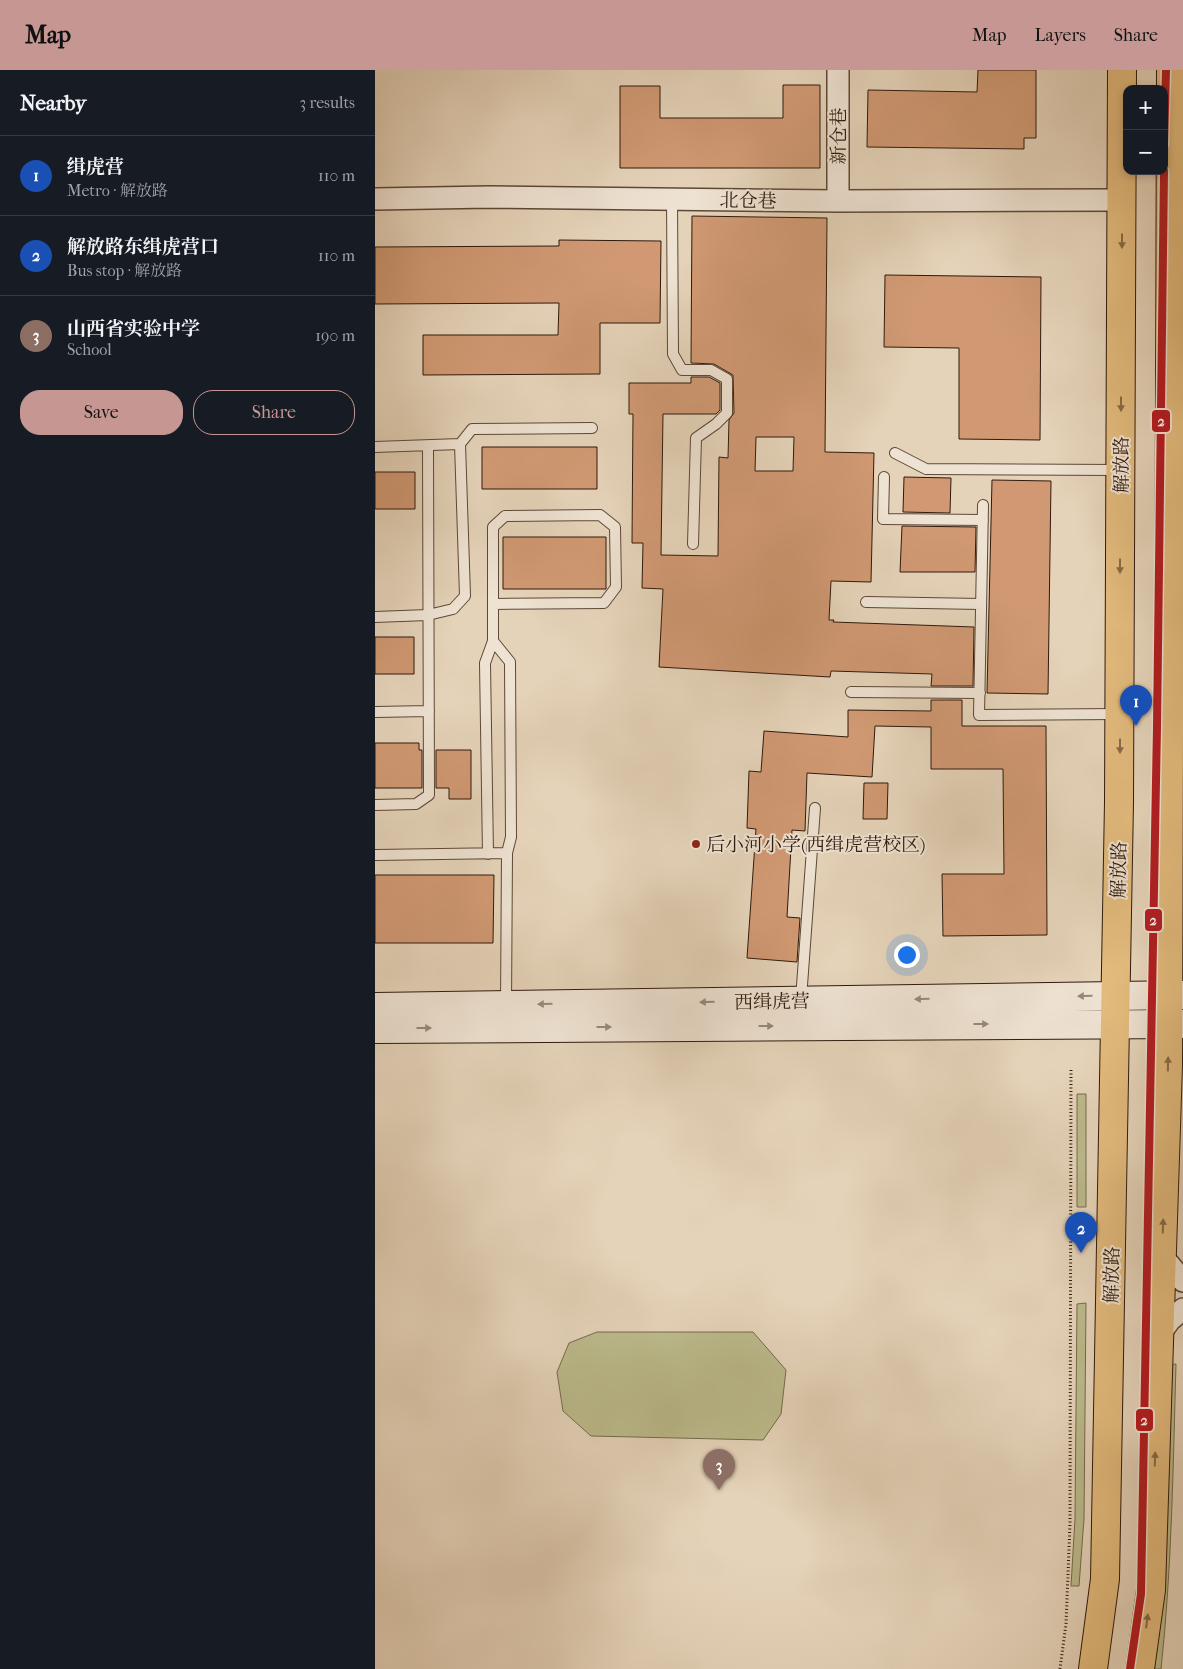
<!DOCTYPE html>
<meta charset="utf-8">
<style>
:root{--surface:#171b24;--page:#242831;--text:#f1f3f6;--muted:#9ea1a6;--line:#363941;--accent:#c59692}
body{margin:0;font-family:"IM FELL French Canon","Noto Serif SC",serif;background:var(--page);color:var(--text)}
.controls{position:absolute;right:15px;top:15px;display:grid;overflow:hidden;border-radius:10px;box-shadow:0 2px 8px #0003}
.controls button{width:45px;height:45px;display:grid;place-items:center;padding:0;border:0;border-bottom:1px solid var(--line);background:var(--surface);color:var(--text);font:25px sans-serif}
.you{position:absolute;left:531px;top:884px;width:18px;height:18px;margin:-12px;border:4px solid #fff;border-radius:50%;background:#1a73e8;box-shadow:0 0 0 8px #1a73e833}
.badge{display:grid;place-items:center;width:32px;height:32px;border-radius:50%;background:var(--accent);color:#fff;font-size:16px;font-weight:700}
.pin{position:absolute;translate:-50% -41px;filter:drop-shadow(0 1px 2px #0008)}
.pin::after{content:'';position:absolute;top:26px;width:18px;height:15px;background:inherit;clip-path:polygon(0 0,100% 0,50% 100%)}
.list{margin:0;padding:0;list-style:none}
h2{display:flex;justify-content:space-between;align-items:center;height:65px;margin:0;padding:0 20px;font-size:21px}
h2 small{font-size:16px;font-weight:400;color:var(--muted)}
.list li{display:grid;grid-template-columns:32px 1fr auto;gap:15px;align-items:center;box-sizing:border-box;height:80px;padding:0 20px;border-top:1px solid var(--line)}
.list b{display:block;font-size:19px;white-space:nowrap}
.list p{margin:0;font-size:16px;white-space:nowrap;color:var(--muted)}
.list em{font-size:16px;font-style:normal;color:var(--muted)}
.actions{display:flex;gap:10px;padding:15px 20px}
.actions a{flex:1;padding:11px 0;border:1px solid var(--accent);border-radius:20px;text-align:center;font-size:18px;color:var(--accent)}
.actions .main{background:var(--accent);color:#111}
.map{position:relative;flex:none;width:808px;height:1599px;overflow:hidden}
header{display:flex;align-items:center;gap:30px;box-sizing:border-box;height:70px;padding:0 25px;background:var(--accent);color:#111}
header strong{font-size:24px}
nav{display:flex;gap:28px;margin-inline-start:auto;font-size:18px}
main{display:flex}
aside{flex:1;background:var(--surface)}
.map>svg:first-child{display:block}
.green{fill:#bbba8b;stroke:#766a4c}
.building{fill:#d09973;stroke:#30190c;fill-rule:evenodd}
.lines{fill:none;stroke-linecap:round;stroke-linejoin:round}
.service-casing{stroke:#5d4837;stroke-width:12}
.minor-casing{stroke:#5d4837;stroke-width:24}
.secondary-casing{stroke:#30190c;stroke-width:30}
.primary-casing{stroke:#30190c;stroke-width:30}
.path{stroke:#30190c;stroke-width:3;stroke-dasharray:1 2.5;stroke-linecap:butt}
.service{stroke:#eee2d2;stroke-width:10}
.minor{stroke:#eee2d2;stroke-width:21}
.secondary{stroke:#eee2d2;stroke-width:28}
.primary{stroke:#e2ba7c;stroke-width:28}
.metro-1-casing{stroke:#eee2d2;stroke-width:11}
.metro-1{stroke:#b31c21;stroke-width:8}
.oneway{fill:#896a44}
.oneway2{fill:#988879}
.poi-dot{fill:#8f2418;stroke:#eee2d2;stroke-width:2}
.labels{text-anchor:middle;stroke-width:4;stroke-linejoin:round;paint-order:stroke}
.street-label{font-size:19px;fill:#30190c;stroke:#eee2d2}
.poi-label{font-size:19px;fill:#30190c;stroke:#eee2d2;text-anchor:start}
.line-badge{stroke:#eee2d2;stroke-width:2}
.badge-label{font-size:14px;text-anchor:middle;font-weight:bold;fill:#fff}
</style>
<header>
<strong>Map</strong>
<nav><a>Map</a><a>Layers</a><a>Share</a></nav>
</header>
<main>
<aside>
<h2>Nearby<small>3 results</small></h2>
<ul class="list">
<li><span class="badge" style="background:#1a4fb4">1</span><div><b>缉虎营</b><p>Metro · 解放路</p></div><em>110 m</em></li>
<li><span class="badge" style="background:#1a4fb4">2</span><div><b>解放路东缉虎营口</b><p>Bus stop · 解放路</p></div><em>110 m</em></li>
<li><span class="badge" style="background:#8d6e63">3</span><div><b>山西省实验中学</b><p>School</p></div><em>190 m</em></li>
</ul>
<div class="actions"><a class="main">Save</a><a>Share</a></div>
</aside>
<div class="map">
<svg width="808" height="1599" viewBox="0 0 808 1599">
<rect width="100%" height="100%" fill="#e5d3b9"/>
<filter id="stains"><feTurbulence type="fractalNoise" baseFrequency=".004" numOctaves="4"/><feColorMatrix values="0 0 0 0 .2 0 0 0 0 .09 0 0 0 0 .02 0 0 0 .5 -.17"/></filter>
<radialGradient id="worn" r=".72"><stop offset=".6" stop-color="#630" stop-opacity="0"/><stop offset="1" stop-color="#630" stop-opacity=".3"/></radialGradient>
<!-- green -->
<path class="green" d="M 702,1024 L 711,1024 L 711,1137 L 702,1137 Z
M 711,1233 L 709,1449 L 704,1516 L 696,1516 L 700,1449 L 702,1234 Z
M 222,1262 L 378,1262 L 411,1300 L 406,1344 L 388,1370 L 216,1366 L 188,1341 L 182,1302 L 194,1273 Z
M 801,1294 C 798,1396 797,1498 786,1599 L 779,1599 L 794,1295 Z"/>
<!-- building -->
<path class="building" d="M 603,0 L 661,0 L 661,68 L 649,68 L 649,79 L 492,77 L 493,20 L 602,22 Z
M 408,15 L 445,15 L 445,98 L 245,98 L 245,16 L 285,16 L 285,48 L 408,48 Z
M 317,146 L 452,148 L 450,382 L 499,383 L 496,512 L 456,511 L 454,550 L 459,550 L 458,552 L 599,557 L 598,616 L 556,616 L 557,604 L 456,601 L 455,607 L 284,597 L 288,519 L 267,518 L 268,473 L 257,473 L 258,344 L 254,344 L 254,313 L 316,313 L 316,307 L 334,307 L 345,313 L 345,340 L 341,344 L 288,344 L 286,485 L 343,486 L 344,387 L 353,388 L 354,350 L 359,343 L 358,305 L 339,294 L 316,293 ZM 381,367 L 419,367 L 418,401 L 380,401 Z
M 184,170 L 286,171 L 285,253 L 225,253 L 225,304 L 48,305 L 48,265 L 183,265 L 184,233 L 0,234 L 0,177 L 184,176 Z
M 510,205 L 666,207 L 665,370 L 584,369 L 584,278 L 509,277 Z
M 107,377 L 222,377 L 222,419 L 107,419 Z
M 0,402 L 40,402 L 40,439 L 0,439 Z
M 529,407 L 576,408 L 575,443 L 528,442 Z
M 617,410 L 676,411 L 673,624 L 612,623 Z
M 527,456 L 601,457 L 600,502 L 525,502 Z
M 128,467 L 231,467 L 231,519 L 128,519 Z
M 0,567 L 39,567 L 39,604 L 0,604 Z
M 556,630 L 587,630 L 587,656 L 671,656 L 672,865 L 568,866 L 567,804 L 629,804 L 628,699 L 556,699 L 556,657 L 500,656 L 497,707 L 432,703 L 430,761 L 417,760 L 412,847 L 425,848 L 422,892 L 372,888 L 381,759 L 372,758 L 374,701 L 386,702 L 389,661 L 473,667 L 473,640 L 556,641 Z
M 0,673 L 44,673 L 44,680 L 47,680 L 47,718 L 0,718 Z
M 61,680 L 96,680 L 96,729 L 74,729 L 74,718 L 61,718 Z
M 489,713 L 513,713 L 512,749 L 488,749 Z
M 0,805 L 119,805 L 118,873 L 0,873 Z"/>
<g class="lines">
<!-- service casing -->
<g class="service-casing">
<path id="service" d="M 297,129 L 298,284 L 307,300 L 336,300 L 352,309 L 352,343 L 341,354 L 321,368 L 318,474
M 0,377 L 85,374 L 97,359 L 217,358
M 520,383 L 551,399 L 745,400
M 509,407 L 508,449 L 608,450
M 608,435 L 604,645 L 743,644
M 491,532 L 606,534
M 118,534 L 229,533 L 241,517 L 240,457 L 225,445 L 130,446 L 118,457 L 118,571
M 0,547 L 53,545 L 78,539 L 90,526 L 85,374
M 476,622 L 605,623
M 0,642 L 54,641
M 0,735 L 41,734 L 54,725 L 53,376
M 113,784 L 110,593 L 118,571 L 135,592 L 136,767 L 132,783 L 131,934
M 0,785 L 132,783
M 426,929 L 440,738"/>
</g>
<!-- minor casing -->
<g class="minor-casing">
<path id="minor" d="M 0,129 L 114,127 L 463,131 L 747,130
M 463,131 L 463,0
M 787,1186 L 808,1211
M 784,1265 L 795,1250 L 808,1239"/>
</g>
<!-- secondary casing -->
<g class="secondary-casing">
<path id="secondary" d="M 0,937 L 808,925
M 0,959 L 808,954"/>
</g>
<!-- primary casing -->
<g class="primary-casing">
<path id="primary" d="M 718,1599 L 730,1509 L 744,732 L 747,0
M 765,1599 L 776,1520 L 793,995 L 796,0"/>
</g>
<!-- path -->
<path class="path" d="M 685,1599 L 691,1554 L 695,1453 L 696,998"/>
<!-- service -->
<use href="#service" class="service"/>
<!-- minor -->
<use href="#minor" class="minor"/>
<!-- secondary -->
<use href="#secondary" class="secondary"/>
<!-- primary -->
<use href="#primary" class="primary"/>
<!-- metro-1 casing -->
<g class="metro-1-casing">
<path id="metro-1" d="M 789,74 L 791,0
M 755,1599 L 766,1524 L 782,657 L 789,101"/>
</g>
<!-- metro-1 -->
<use href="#metro-1" class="metro-1"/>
</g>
<!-- one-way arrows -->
<defs><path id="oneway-solid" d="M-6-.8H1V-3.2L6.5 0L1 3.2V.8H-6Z" transform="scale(1.25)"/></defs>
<g class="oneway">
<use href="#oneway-solid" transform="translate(747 171) rotate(90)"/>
<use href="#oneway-solid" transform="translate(746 334) rotate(90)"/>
<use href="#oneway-solid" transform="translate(745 496) rotate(90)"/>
<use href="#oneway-solid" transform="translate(745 676) rotate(90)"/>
<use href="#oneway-solid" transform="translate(793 994) rotate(-89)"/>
<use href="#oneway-solid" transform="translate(788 1156) rotate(-88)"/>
<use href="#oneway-solid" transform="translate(780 1389) rotate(-88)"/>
<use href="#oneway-solid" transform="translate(772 1551) rotate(-83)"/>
</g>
<g class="oneway2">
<use href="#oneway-solid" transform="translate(710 926) rotate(179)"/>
<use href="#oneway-solid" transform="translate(547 929) rotate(179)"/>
<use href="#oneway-solid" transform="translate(332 932) rotate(179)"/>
<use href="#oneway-solid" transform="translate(170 934) rotate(179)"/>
<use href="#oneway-solid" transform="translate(606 954)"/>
<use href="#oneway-solid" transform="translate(391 956)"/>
<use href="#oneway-solid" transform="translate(229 957)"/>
<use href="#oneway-solid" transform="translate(49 958)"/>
</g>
<!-- markers -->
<circle class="poi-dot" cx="321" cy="774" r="5"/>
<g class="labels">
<!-- street labels -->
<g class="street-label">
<text transform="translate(463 66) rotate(-90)" y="7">新仓巷</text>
<text transform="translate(373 130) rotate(1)" y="7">北仓巷</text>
<text transform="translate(746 395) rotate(-90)" y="7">解放路</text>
<text transform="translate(743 800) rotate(-89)" y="7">解放路</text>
<text transform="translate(397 931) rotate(-1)" y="7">西缉虎营</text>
<text transform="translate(736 1205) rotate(-89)" y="7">解放路</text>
</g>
<!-- poi labels -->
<g class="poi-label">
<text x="331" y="781">后小河小学(西缉虎营校区)</text>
</g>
</g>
<g class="line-badge">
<rect x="776" y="339" width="20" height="24" rx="5" fill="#b31c21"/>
<rect x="769" y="838" width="19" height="24" rx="5" fill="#b31c21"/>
<rect x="760" y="1338" width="19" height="24" rx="5" fill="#b31c21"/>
</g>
<g class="badge-label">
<text x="786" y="356">2</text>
<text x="778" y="855">2</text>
<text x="769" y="1355">2</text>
</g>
<rect width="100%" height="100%" filter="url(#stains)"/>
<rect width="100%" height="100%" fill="url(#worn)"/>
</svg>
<div class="controls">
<button>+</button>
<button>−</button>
</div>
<div class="you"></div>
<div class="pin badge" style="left:761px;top:656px;background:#1a4fb4">1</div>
<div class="pin badge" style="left:706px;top:1183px;background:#1a4fb4">2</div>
<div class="pin badge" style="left:344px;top:1420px;background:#8d6e63">3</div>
</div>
</main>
